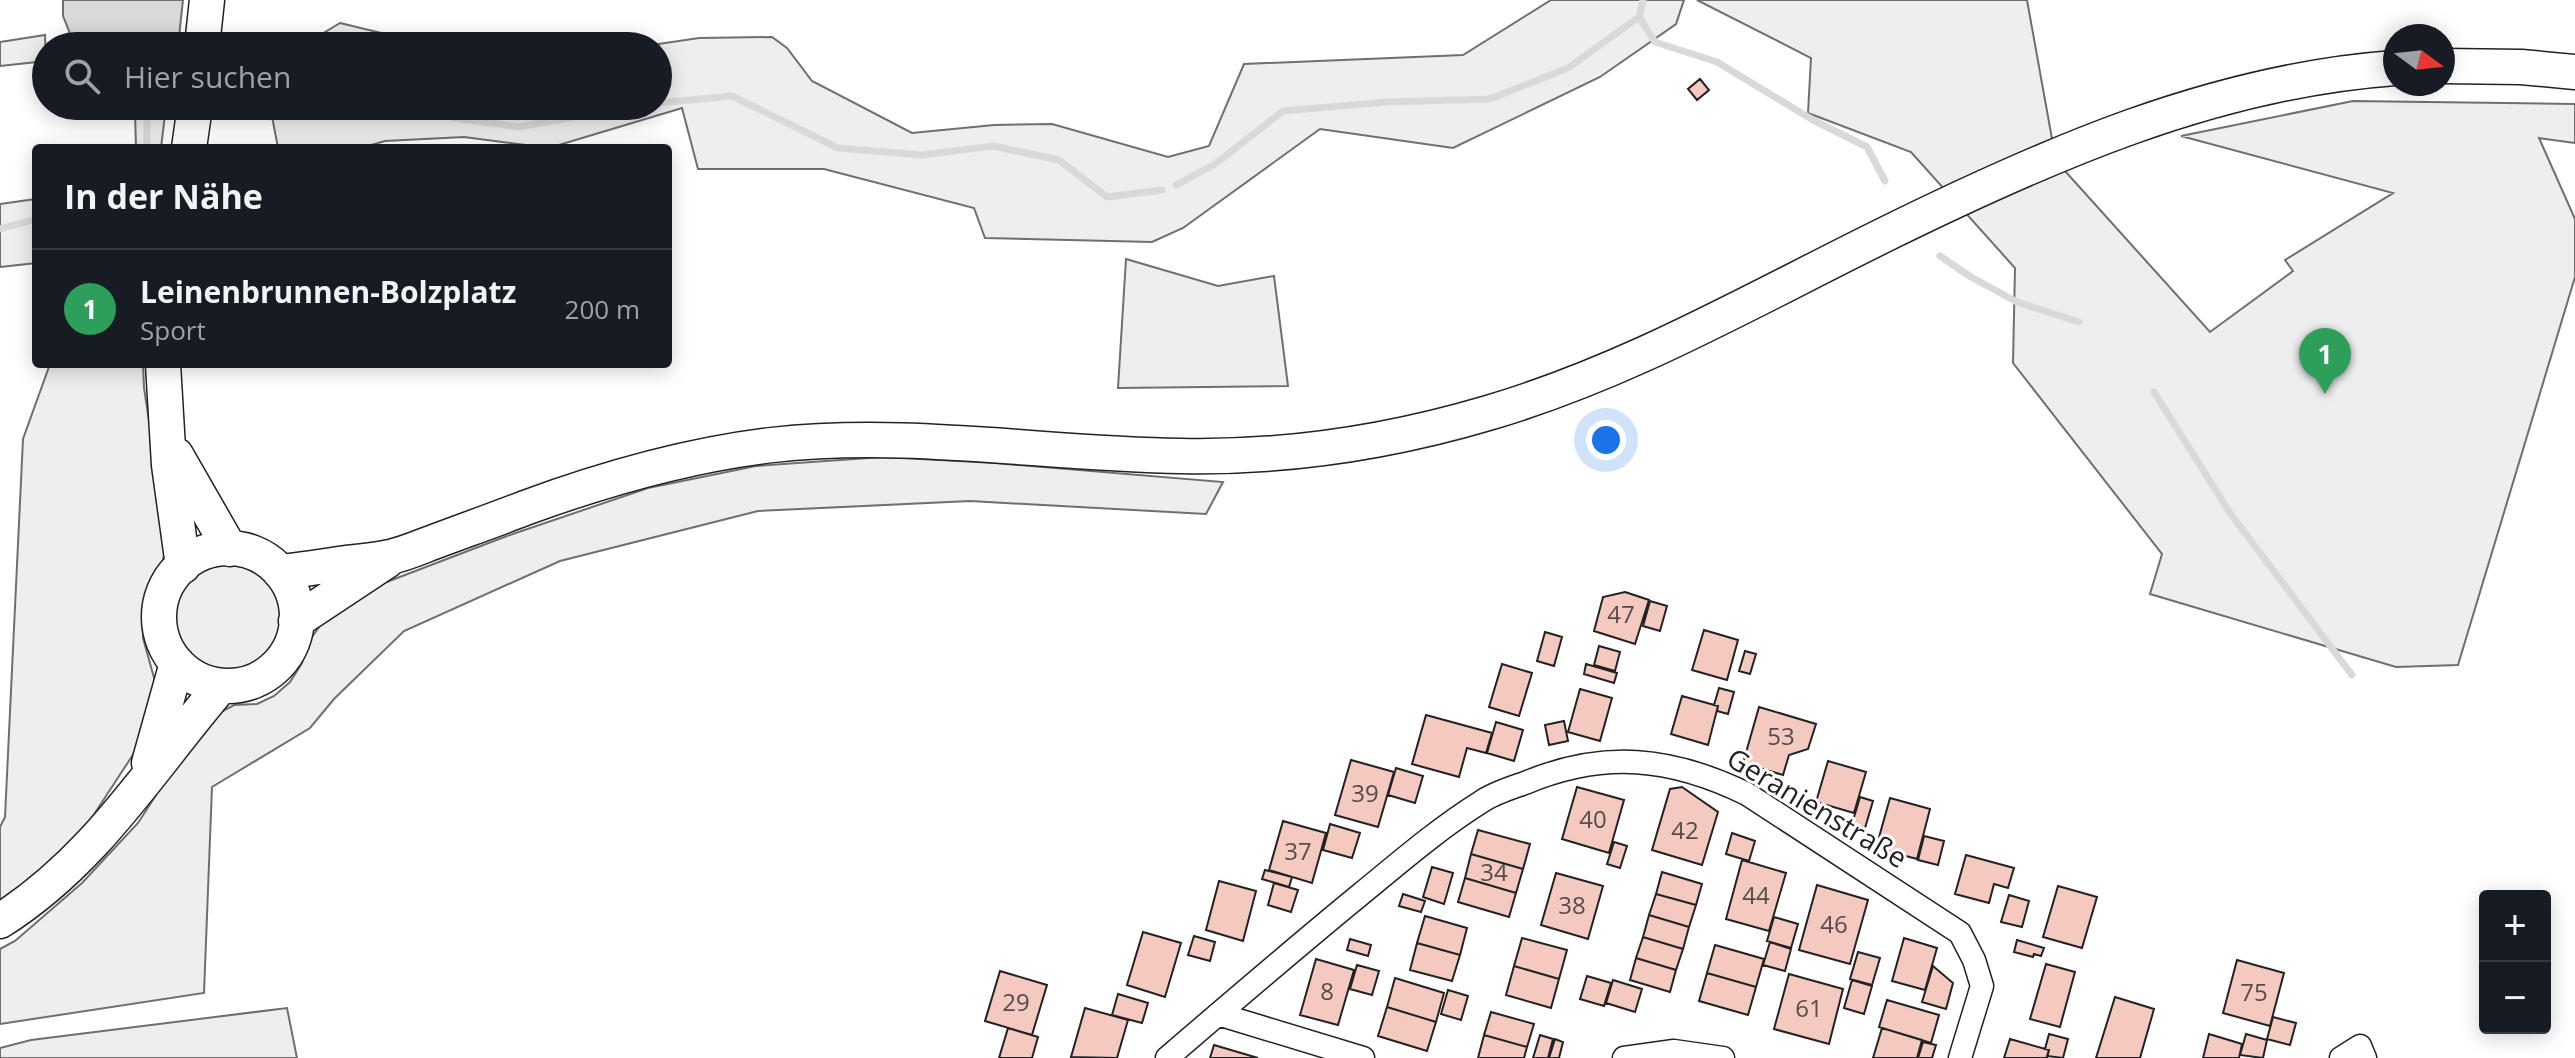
<!DOCTYPE html>
<html lang="de">
<meta charset="utf-8">
<style>
:root{--surface:#171b24;--page:#20242c;--text:#f1f3f6;--muted:#9ea1a6;--line:#363941;--accent:#c62828}
body{margin:0;font-family:"Open Sans",sans-serif;background:var(--page);color:var(--text)}
.controls{position:absolute;right:24px;bottom:24px;display:grid;overflow:hidden;border-radius:8px;box-shadow:0 4px 20px #0003}
.controls button{width:72px;height:72px;display:grid;place-items:center;padding:0;border:0;border-bottom:2px solid var(--line);background:var(--surface);color:var(--text);font:40px sans-serif}
.compass{position:absolute;left:2383px;top:24px;width:72px;height:72px;border-radius:50%;background:var(--surface);box-shadow:0 4px 20px #0003;rotate:105deg}
.you{position:absolute;left:1606px;top:440px;width:28px;height:28px;margin:-20px;border:6px solid #fff;border-radius:50%;background:#1a73e8;box-shadow:0 0 0 12px #1a73e833}
.badge{display:grid;place-items:center;width:52px;height:52px;border-radius:50%;background:var(--accent);color:#fff;font-size:26px;font-weight:700}
.pin{position:absolute;translate:-50% -66px;filter:drop-shadow(0 2px 4px #0008)}
.pin::after{content:'';position:absolute;top:42px;width:28px;height:24px;background:inherit;clip-path:polygon(0 0,100% 0,50% 100%)}
.list{margin:0;padding:0;list-style:none}
h2{display:flex;justify-content:space-between;align-items:center;height:104px;margin:0;padding:0 32px;font-size:34px}
h2 small{font-size:26px;font-weight:400;color:var(--muted)}
.list li{display:grid;grid-template-columns:52px 1fr auto;gap:24px;align-items:center;box-sizing:border-box;height:120px;padding:0 32px;border-top:2px solid var(--line)}
.list b{display:block;font-size:30px;white-space:nowrap}
.list p{margin:0;font-size:26px;white-space:nowrap;color:var(--muted)}
.list em{font-size:26px;font-style:normal;color:var(--muted)}
.icon{flex:none;width:44px;height:44px;fill:none;stroke:currentColor;stroke-width:2;stroke-linecap:round;stroke-linejoin:round}
.map{position:relative;flex:none;width:2575px;height:1058px;overflow:hidden}
.search{position:absolute;background:var(--surface);box-shadow:0 4px 20px #0003;left:32px;top:32px;width:640px;height:88px;display:flex;align-items:center;gap:20px;box-sizing:border-box;padding:0 28px;border-radius:44px;color:var(--muted);font-size:30px}
.panel{position:absolute;background:var(--surface);box-shadow:0 4px 20px #0003;left:32px;top:144px;width:640px;height:224px;border-radius:8px}
.map>svg:first-child{display:block}
.green{fill:#eee;stroke:#6f6f6f;stroke-width:2}
.water{fill:#d9d9d9;stroke:#6f6f6f;stroke-width:2}
.lines{fill:none;stroke-linecap:round;stroke-linejoin:round}
.stream{stroke:#d9d9d9;stroke-width:7}
.building{fill:#f3c9c0;stroke:#222;stroke-width:2}
.street-casing{stroke:#222;stroke-width:25}
.primary-casing{stroke:#222;stroke-width:37}
.street{stroke:#fff;stroke-width:22}
.primary{stroke:#fff;stroke-width:34}
.labels{text-anchor:middle;stroke-width:6;stroke-linejoin:round;paint-order:stroke}
.number-label{font-size:24px;fill:#564c4a}
.street-label{font-size:28px;fill:#222;stroke:#fff}
</style>
<div class="map">
<svg width="2575" height="1058" viewBox="0 0 2575 1058">
<rect width="100%" height="100%" fill="#fff"/>
<!-- green -->
<path class="green" d="M 1551,0 L 1684,0 L 1676,24 L 1600,77 L 1453,148 L 1320,129 L 1183,228 L 1152,242 L 985,238 L 974,208 L 824,169 L 698,169 L 682,108 L 549,148 L 464,137 L 385,141 L 361,148 L 278,148 L 270,106 L 658,106 L 658,46 L 645,46 L 699,38 L 772,37 L 787,48 L 812,81 L 912,133 L 994,125 L 1052,124 L 1168,157 L 1209,146 L 1244,64 L 1463,55 Z
M 1697,0 L 2027,0 L 2056,161 L 2210,332 L 2293,271 L 2285,260 L 2393,193 L 2181,136 L 2353,101 L 2575,104 L 2575,143 L 2539,138 L 2575,219 L 2575,277 L 2458,665 L 2396,667 L 2150,594 L 2162,554 L 2013,363 L 2015,268 L 1911,152 L 1808,113 L 1811,58 Z
M 340,23 L 435,46 L 302,46 Z
M 45,35 L 46,61 L 0,66 L 0,42 Z
M 152,106 L 166,106 L 161,148 L 136,148 L 135,112 Z
M 36,199 L 36,263 L 0,267 L 0,204 Z
M 1126,259 L 1218,286 L 1274,276 L 1288,386 L 1118,388 Z
M 50,364 L 143,364 L 144,388 L 167,540 L 163,560 L 151,581 L 142,611 L 143,638 L 158,692 L 138,747 L 91,819 L 30,884 L 0,902 L 0,827 L 5,817 L 23,439 Z
M 883,457 L 995,463 L 1223,482 L 1206,514 L 970,501 L 758,511 L 560,561 L 404,631 L 334,699 L 310,728 L 212,787 L 204,993 L 0,1024 L 0,949 L 15,941 L 82,883 L 138,823 L 193,738 L 219,713 L 234,705 L 257,704 L 274,696 L 290,682 L 302,663 L 309,641 L 322,623 L 384,583 L 507,536 L 648,488 L 756,466 Z
M174 619a54 54 0 1 1 108 0a54 54 0 1 1-108 0Z
M 287,1008 L 297,1058 L 0,1058 L 0,1048 L 31,1040 Z"/>
<!-- water -->
<path class="water" d="M 63,0 L 183,0 L 178,46 L 75,46 L 63,16 Z"/>
<g class="lines">
<!-- stream -->
<path class="stream" d="M 1639,17 L 1655,42 L 1717,62 L 1813,120 L 1867,147 L 1885,181
M 658,103 L 732,96 L 838,148 L 922,155 L 993,146 L 1059,160 L 1107,197 L 1162,190
M 418,106 L 454,118 L 519,127 L 633,106
M 147,148 L 147,118 L 159,111
M 1176,185 L 1215,164 L 1283,111 L 1387,102 L 1490,99 L 1568,68 L 1639,17 L 1643,0
M 0,229 L 36,219
M 1940,256 L 1971,277 L 2017,302 L 2079,322
M 2154,392 L 2230,513 L 2352,675"/>
</g>
<!-- building -->
<path class="building" d="M 1700,79 L 1709,90 L 1697,100 L 1688,89 Z
M 1625,592 L 1649,600 L 1635,644 L 1594,631 L 1603,597 Z
M 1650,601 L 1667,606 L 1660,631 L 1643,626 Z
M 1704,630 L 1738,640 L 1727,680 L 1692,670 Z
M 1545,632 L 1562,637 L 1554,666 L 1537,661 Z
M 1599,646 L 1620,652 L 1615,671 L 1594,665 Z
M 1745,651 L 1756,654 L 1750,674 L 1739,671 Z
M 1502,664 L 1532,673 L 1519,716 L 1489,707 Z
M 1586,664 L 1617,673 L 1614,683 L 1584,674 Z
M 1719,688 L 1734,692 L 1728,714 L 1717,711 L 1718,706 L 1714,705 Z
M 1580,689 L 1612,698 L 1600,741 L 1568,732 Z
M 1682,696 L 1718,706 L 1708,745 L 1671,734 Z
M 1759,707 L 1816,724 L 1808,749 L 1789,755 L 1783,775 L 1743,763 Z
M 1426,715 L 1492,733 L 1486,753 L 1467,748 L 1459,777 L 1412,764 Z
M 1564,721 L 1568,741 L 1549,745 L 1545,725 Z
M 1496,722 L 1523,730 L 1514,761 L 1487,753 Z
M 1351,760 L 1394,772 L 1378,827 L 1335,815 Z
M 1828,761 L 1866,772 L 1854,813 L 1816,802 Z
M 1396,768 L 1423,776 L 1415,803 L 1388,795 Z
M 1577,787 L 1624,800 L 1609,853 L 1562,839 Z
M 1682,787 L 1718,812 L 1702,865 L 1652,850 L 1670,789 Z
M 1860,797 L 1873,801 L 1865,828 L 1852,824 Z
M 1890,798 L 1930,809 L 1917,859 L 1876,848 Z
M 1283,821 L 1326,833 L 1312,883 L 1269,870 Z
M 1330,824 L 1360,833 L 1352,858 L 1323,850 Z
M 1478,830 L 1530,844 L 1523,869 L 1471,854 Z
M 1732,833 L 1755,841 L 1749,861 L 1726,854 Z
M 1924,836 L 1944,841 L 1938,865 L 1918,860 Z
M 1614,842 L 1627,846 L 1620,868 L 1607,864 Z
M 1471,854 L 1523,869 L 1516,893 L 1465,878 Z
M 1966,855 L 2014,868 L 2008,888 L 1994,884 L 1989,903 L 1955,894 Z
M 1742,860 L 1786,873 L 1769,931 L 1726,919 Z
M 1432,867 L 1453,873 L 1444,904 L 1423,897 Z
M 1265,870 L 1292,877 L 1289,887 L 1262,879 Z
M 1662,872 L 1702,884 L 1696,905 L 1656,894 Z
M 1556,873 L 1603,886 L 1588,939 L 1541,925 Z
M 1465,878 L 1516,893 L 1509,917 L 1458,902 Z
M 1219,881 L 1256,891 L 1243,941 L 1206,930 Z
M 1274,883 L 1298,890 L 1291,912 L 1268,905 Z
M 1817,885 L 1868,900 L 1850,964 L 1799,950 Z
M 2058,886 L 2097,897 L 2082,948 L 2043,937 Z
M 1403,894 L 1425,901 L 1421,912 L 1399,906 Z
M 1656,894 L 1696,905 L 1689,927 L 1649,915 Z
M 2009,895 L 2029,901 L 2022,927 L 2001,922 Z
M 1649,915 L 1689,927 L 1683,949 L 1643,937 Z
M 1425,916 L 1467,928 L 1460,955 L 1417,943 Z
M 1774,917 L 1798,924 L 1791,948 L 1767,941 Z
M 1143,932 L 1181,943 L 1165,997 L 1127,985 Z
M 1194,936 L 1215,942 L 1210,961 L 1188,955 Z
M 1643,937 L 1683,949 L 1676,970 L 1636,958 Z
M 1522,938 L 1567,950 L 1559,979 L 1514,966 Z
M 1904,938 L 1937,948 L 1925,990 L 1892,981 Z
M 1350,939 L 1371,945 L 1368,956 L 1347,950 Z
M 2017,940 L 2044,948 L 2041,956 L 2034,954 L 2033,957 L 2014,952 Z
M 1770,942 L 1791,949 L 1785,971 L 1763,965 Z
M 1417,943 L 1460,955 L 1452,981 L 1410,970 Z
M 1715,945 L 1764,959 L 1756,987 L 1707,973 Z
M 1858,952 L 1880,958 L 1872,985 L 1850,979 Z
M 1636,958 L 1676,970 L 1670,992 L 1630,980 Z
M 1316,959 L 1354,970 L 1338,1025 L 1300,1015 Z
M 2237,960 L 2284,973 L 2270,1026 L 2223,1013 Z
M 2046,964 L 2075,972 L 2060,1027 L 2030,1019 Z
M 1357,965 L 1379,971 L 1372,995 L 1350,989 Z
M 1514,966 L 1559,979 L 1551,1008 L 1506,995 Z
M 1933,966 L 1953,983 L 1946,1009 L 1922,1002 Z
M 1000,971 L 1047,985 L 1032,1035 L 985,1021 Z
M 1707,973 L 1756,987 L 1748,1015 L 1699,1001 Z
M 1789,974 L 1843,989 L 1829,1044 L 1774,1029 Z
M 1587,976 L 1611,983 L 1604,1006 L 1580,999 Z
M 1395,978 L 1444,993 L 1436,1022 L 1387,1007 Z
M 1613,980 L 1642,989 L 1635,1012 L 1606,1003 Z
M 1852,980 L 1872,986 L 1864,1014 L 1844,1008 Z
M 1448,990 L 1468,996 L 1461,1020 L 1441,1014 Z
M 1118,994 L 1148,1003 L 1142,1023 L 1112,1015 Z
M 2115,997 L 2154,1009 L 2140,1058 L 2096,1058 Z
M 1887,1000 L 1939,1015 L 1931,1043 L 1879,1027 Z
M 1387,1007 L 1436,1022 L 1427,1051 L 1378,1036 Z
M 1085,1008 L 1128,1020 L 1117,1058 L 1071,1057 Z
M 1491,1012 L 1534,1024 L 1527,1047 L 1484,1035 Z
M 2273,1017 L 2296,1023 L 2290,1045 L 2267,1039 Z
M 1008,1028 L 1038,1037 L 1032,1058 L 999,1058 Z
M 1882,1028 L 1922,1040 L 1917,1058 L 1873,1058 Z
M 2049,1034 L 2068,1039 L 2063,1058 L 2047,1056 L 2049,1050 L 2045,1049 Z
M 2209,1034 L 2242,1044 L 2239,1058 L 2203,1058 Z
M 2246,1034 L 2267,1040 L 2263,1058 L 2240,1055 Z
M 1484,1035 L 1527,1047 L 1524,1058 L 1478,1058 Z
M 1540,1035 L 1553,1039 L 1548,1058 L 1533,1058 Z
M 1555,1039 L 1563,1042 L 1559,1058 L 1549,1058 Z
M 2010,1039 L 2049,1050 L 2047,1058 L 2004,1058 Z
M 1923,1042 L 1936,1045 L 1932,1058 L 1918,1058 Z
M 1214,1045 L 1258,1058 L 1210,1058 Z"/>
<g class="lines">
<!-- street casing -->
<g class="street-casing">
<path id="street" d="M 1218,1014 L 1363,1058
M 1167,1058 C 1231,1003 1295,948 1361,894 C 1400,862 1438,829 1481,802 C 1494,793 1511,788 1525,783 C 1604,750 1671,757 1747,794 L 1960,933 L 1974,960 L 1982,986 L 1960,1058
M 1624,1058 L 1674,1051 L 1723,1058
M 2341,1058 L 2360,1046 L 2365,1058"/>
</g>
<!-- primary casing -->
<g class="primary-casing">
<path id="primary" d="M 202,46 L 207,0
M 2443,66 L 2521,67 L 2575,72
M 189,148 L 195,106
M 163,364 L 169,465 L 183,566
M 176,455 L 230,549
M159 617a69 69 0 1 1 138 0a69 69 0 1 1-138 0Z
M 280,572 C 302,570 324,566 346,563 C 360,561 375,561 390,557 C 404,554 418,548 431,543 C 463,531 494,520 525,508 C 604,479 687,455 772,445 C 909,430 1044,454 1181,456 C 1284,458 1390,442 1488,413 C 1628,372 1752,300 1882,236 C 2044,156 2213,81 2395,68
M 296,621 L 388,560
M 149,763 L 177,663
M 0,921 C 96,860 149,770 221,686"/>
</g>
<!-- street -->
<use href="#street" class="street"/>
<!-- primary -->
<use href="#primary" class="primary"/>
</g>
<g class="labels">
<!-- number labels -->
<g class="number-label">
<text x="1621" y="623">47</text>
<text x="1781" y="745">53</text>
<text x="1365" y="802">39</text>
<text x="1593" y="828">40</text>
<text x="1685" y="839">42</text>
<text x="1298" y="860">37</text>
<text x="1494" y="881">34</text>
<text x="1756" y="904">44</text>
<text x="1572" y="914">38</text>
<text x="1834" y="933">46</text>
<text x="1327" y="1000">8</text>
<text x="2254" y="1001">75</text>
<text x="1016" y="1011">29</text>
<text x="1809" y="1017">61</text>
</g>
<!-- street labels -->
<g class="street-label">
<text transform="translate(1817 808) rotate(31)" y="10">Geranienstraße</text>
</g>
</g>
</svg>
<div class="controls">
<button>+</button>
<button>−</button>
</div>
<svg class="compass" viewBox="-18 -18 36 36"><path d="M0-13l5 13h-10z" fill="#e53935"/><path d="M0 13l5-13h-10z" fill="#9ea1a6"/></svg>
<div class="you"></div>
<div class="pin badge" style="left:2325px;top:394px;background:#2e9e5b">1</div>
<div class="search"><svg class="icon" aria-label="search" viewBox="0 0 24 24"><circle cx="10" cy="10" r="6"/><path d="M15 15l6 6"/></svg>Hier suchen</div>
<section class="panel">
<h2>In der Nähe<small></small></h2>
<ul class="list">
<li><span class="badge" style="background:#2e9e5b">1</span><div><b>Leinenbrunnen-Bolzplatz</b><p>Sport</p></div><em>200 m</em></li>
</ul>
</section>
</div>
